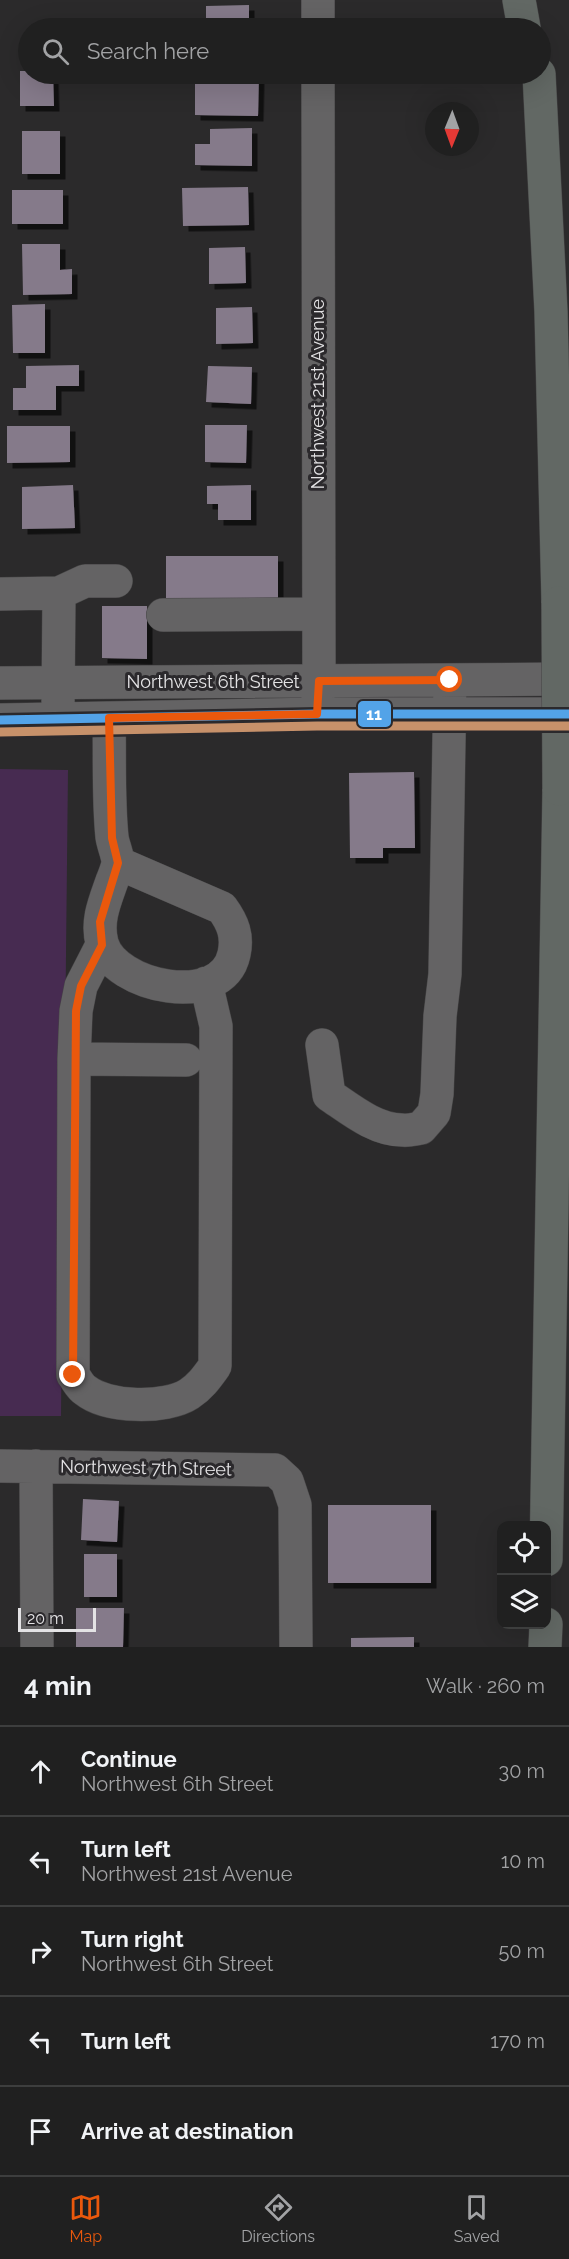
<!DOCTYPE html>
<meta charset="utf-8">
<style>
:root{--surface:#202020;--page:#282829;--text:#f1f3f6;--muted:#a2a3a5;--line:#3d3e3e;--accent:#ea580c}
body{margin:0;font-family:Raleway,sans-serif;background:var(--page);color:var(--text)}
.controls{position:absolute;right:18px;bottom:18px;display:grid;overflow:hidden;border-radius:12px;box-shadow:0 6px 24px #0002}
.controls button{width:54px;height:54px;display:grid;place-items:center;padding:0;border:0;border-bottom:2px solid var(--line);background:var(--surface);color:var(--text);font:30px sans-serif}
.compass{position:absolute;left:425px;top:102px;width:54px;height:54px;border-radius:50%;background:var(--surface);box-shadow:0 6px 24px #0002;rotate:181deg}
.scale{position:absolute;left:18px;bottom:15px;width:78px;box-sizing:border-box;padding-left:6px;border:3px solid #e4e3e5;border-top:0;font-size:16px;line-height:21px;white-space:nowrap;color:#e4e3e5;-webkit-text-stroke:4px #2b292c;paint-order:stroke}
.stop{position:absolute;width:18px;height:18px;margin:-14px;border:4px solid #ea580c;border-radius:50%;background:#fff}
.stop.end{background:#ea580c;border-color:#fff;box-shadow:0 2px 6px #0008}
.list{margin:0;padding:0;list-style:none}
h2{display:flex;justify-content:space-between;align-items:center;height:78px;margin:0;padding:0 24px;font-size:26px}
h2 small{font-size:20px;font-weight:400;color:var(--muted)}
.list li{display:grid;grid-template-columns:39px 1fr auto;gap:18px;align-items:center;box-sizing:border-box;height:90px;padding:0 24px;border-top:2px solid var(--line)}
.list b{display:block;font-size:22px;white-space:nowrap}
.list p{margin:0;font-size:20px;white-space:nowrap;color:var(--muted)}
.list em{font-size:20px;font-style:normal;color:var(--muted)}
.icon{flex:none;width:33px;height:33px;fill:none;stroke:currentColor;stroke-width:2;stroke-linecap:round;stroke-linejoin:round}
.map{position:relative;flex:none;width:569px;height:1647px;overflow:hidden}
.search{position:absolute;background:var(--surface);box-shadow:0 6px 24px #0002;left:18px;right:18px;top:18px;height:66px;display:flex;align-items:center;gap:15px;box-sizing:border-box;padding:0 21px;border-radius:33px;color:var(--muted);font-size:22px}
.sheet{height:528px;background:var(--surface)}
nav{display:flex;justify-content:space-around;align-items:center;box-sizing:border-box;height:84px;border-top:2px solid var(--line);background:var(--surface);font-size:16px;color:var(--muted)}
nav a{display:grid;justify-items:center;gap:3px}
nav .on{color:var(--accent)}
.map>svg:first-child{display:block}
.green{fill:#472b51}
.building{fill:#857a8a;filter:url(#shadow)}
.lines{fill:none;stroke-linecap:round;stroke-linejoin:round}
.minor-casing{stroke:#464546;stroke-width:34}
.highway-casing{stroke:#464546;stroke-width:34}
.minor{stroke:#646364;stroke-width:33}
.highway{stroke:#626864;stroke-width:33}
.highway-bridge-casing{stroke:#464546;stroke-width:34;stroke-linecap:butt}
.highway-bridge{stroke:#626864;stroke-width:33}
.bus-1-casing{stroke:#2b292c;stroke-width:14}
.bus-2-casing{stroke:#2b292c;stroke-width:14}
.bus-1{stroke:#53a3e8;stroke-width:9}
.bus-2{stroke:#c7916a;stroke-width:9}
.route{stroke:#ea580c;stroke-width:8}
.labels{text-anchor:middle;stroke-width:6;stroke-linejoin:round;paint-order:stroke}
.street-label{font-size:18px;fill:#e4e3e5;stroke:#2b292c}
.line-badge{stroke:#2b292c;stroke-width:2}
.badge-label{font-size:16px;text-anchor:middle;font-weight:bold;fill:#fff}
</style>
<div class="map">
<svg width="569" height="1647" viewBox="0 0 569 1647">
<defs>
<filter id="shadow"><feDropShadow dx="5.5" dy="5.5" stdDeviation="0" flood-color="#0009"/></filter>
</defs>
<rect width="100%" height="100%" fill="#2b2a2b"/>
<!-- green -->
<path class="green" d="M 0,769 L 68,770 L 61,1416 L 0,1416 Z"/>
<!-- building -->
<path class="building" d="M 249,5 L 249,28 L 216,28 L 216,23 L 206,23 L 206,6 Z
M 20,71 L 28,71 L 28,74 L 53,74 L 54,106 L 20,106 Z
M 195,74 L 259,74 L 258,116 L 195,115 Z
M 252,128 L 252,166 L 195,165 L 195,144 L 210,144 L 210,129 Z
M 22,131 L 60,131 L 60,174 L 22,174 Z
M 248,187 L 249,225 L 183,226 L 182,188 Z
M 12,190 L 63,190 L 63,224 L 12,224 Z
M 22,244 L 60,244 L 60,270 L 72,269 L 72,294 L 23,295 Z
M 245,247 L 246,283 L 209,284 L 209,248 Z
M 45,304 L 45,353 L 13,353 L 12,305 Z
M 252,307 L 253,343 L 216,344 L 216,308 Z
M 79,365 L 79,386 L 56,386 L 56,410 L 13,410 L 13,388 L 26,388 L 26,366 Z
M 208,366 L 252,367 L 251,404 L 206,402 Z
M 205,425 L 247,425 L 246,463 L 205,462 Z
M 7,426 L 70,426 L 70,462 L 7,463 Z
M 73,485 L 75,528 L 22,529 L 22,487 Z
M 251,485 L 251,520 L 218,520 L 218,504 L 207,504 L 207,486 Z
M 166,556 L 278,556 L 278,601 L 166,601 Z
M 102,606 L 147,606 L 147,659 L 102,658 Z
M 414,772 L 415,848 L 383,848 L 383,858 L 350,858 L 349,773 Z
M 83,1499 L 119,1501 L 117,1542 L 81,1540 Z
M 328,1505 L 431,1505 L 431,1583 L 328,1583 Z
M 84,1554 L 117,1554 L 117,1597 L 84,1597 Z
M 76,1608 L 124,1608 L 123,1647 L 76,1647 Z
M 414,1637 L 414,1647 L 351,1647 L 351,1638 Z"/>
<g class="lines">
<!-- minor casing -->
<g class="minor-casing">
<path id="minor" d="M 318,0 L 318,28
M 0,594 L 59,593 L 85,581 L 116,581
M 163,615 L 318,614
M 0,683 L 569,679
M 58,705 L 59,593
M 317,714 L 319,681 L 318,74
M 109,718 C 110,757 108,798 112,837 C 113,845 118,855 118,863 C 117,869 114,876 112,881 C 105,901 96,921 102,943 C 114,987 222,1010 234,954 C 238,936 233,923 222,908 L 118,863
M 0,720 L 317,714 L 569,714
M 102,945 L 81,986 L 76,1011 L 74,1059 L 73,1375 C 77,1380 80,1387 85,1390 C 107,1408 166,1409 189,1394 C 201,1386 207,1377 215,1366 L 216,1026 L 206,983
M 322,1045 L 329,1095 C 350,1109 375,1130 402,1130 C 408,1131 415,1129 421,1128 L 434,1113 L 437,1094 L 440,1016 L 445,974 L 450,680
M 74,1059 L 186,1060
M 0,1466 L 275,1470 L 287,1481 L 295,1505 L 296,1647
M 36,1466 L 37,1647"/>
</g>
<!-- highway casing -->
<g class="highway-casing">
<path id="highway" d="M 519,0 L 524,28
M 539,74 L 551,312 L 558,603
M 546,1560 L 559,789
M 545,1647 L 546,1624"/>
</g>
<!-- minor -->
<use href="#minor" class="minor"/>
<!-- highway -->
<use href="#highway" class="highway"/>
<!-- highway-bridge casing -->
<g class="highway-bridge-casing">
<path id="highway-bridge" d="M 558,603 L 559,789"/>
</g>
<!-- highway-bridge -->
<use href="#highway-bridge" class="highway-bridge"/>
<!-- bus-1 casing -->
<g class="bus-1-casing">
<path id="bus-1" d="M 0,720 L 317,714 L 569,714"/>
</g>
<!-- bus-2 casing -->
<g class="bus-2-casing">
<path id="bus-2" d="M 0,732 L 317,726 L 569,726"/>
</g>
<!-- bus-1 -->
<use href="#bus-1" class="bus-1"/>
<!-- bus-2 -->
<use href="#bus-2" class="bus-2"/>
</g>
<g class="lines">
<!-- route -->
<path class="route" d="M 73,1375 L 76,1011 L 81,986 L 102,945 L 100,922 L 118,863 L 112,838 L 109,718 L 317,714 L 319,681 L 450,680"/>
</g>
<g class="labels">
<!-- street labels -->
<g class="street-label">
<text transform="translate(318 394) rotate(-90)" y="6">Northwest 21st Avenue</text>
<text x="213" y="688">Northwest 6th Street</text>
<text transform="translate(146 1468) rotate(1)" y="6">Northwest 7th Street</text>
</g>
</g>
<rect class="line-badge" x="357" y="700" width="35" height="28" rx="6" fill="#53a3e8"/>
<g class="badge-label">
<text x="374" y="720">11</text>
</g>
</svg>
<div class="controls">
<button><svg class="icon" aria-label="locate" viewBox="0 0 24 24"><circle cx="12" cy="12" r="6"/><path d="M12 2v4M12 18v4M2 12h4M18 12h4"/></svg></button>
<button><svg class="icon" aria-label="layers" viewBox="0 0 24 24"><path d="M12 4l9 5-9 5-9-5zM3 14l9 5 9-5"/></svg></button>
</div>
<svg class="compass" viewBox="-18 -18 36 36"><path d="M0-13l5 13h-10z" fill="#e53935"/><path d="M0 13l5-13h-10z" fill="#a2a3a5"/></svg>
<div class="scale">20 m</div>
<div class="stop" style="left:450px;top:680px"></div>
<div class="stop end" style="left:73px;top:1375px"></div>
<div class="search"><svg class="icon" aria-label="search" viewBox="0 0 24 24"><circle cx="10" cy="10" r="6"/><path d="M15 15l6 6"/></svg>Search here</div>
</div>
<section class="sheet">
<h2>4 min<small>Walk · 260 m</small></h2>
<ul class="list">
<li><svg class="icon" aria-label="ahead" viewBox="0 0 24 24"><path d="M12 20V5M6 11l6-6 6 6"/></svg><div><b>Continue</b><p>Northwest 6th Street</p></div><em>30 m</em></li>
<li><svg class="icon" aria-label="left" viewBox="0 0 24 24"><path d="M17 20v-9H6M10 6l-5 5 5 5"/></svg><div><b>Turn left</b><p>Northwest 21st Avenue</p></div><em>10 m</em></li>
<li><svg class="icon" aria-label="right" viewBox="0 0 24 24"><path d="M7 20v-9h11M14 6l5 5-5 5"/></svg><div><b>Turn right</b><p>Northwest 6th Street</p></div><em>50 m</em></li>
<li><svg class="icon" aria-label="left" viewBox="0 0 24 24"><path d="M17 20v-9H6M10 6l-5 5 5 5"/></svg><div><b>Turn left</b></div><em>170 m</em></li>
<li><svg class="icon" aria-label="arrive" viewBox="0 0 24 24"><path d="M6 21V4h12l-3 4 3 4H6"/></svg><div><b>Arrive at destination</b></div></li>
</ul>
</section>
<nav>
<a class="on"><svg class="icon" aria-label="map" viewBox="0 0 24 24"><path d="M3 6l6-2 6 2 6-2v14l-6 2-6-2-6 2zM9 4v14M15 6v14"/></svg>Map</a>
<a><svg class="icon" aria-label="directions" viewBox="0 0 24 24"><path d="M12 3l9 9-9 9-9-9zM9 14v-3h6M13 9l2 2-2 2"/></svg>Directions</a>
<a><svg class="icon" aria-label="saved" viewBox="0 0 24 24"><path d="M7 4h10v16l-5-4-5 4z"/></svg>Saved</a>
</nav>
